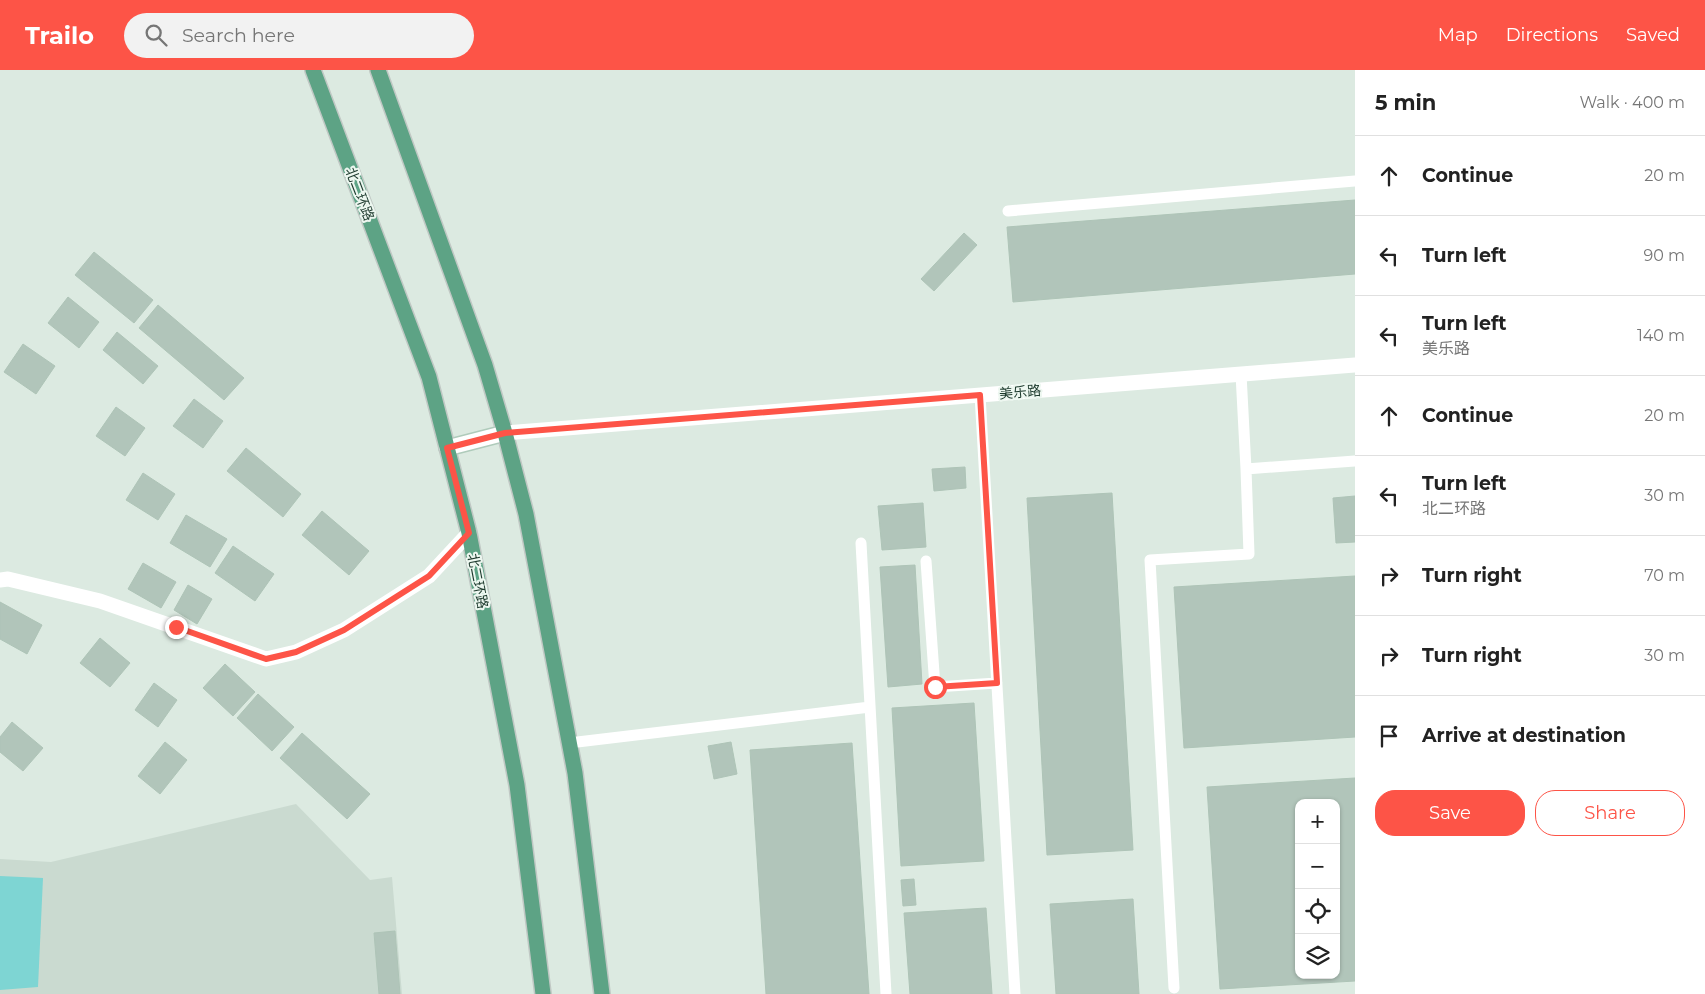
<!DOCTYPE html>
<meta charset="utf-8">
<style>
:root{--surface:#fff;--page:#f2f2f2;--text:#222;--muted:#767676;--line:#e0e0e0;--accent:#fd5447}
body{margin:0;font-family:Montserrat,"Noto Sans SC",sans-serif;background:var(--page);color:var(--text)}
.controls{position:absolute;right:15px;bottom:15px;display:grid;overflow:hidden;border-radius:10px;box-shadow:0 1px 4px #0004}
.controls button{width:45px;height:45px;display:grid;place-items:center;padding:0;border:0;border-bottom:1px solid var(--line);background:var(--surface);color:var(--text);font:25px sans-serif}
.stop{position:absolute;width:15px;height:15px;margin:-11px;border:4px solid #fd5447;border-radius:50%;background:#fff}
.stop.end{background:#fd5447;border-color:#fff;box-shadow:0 1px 5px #0008}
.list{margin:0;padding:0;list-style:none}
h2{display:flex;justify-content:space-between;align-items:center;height:65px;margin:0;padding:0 20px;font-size:21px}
h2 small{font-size:16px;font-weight:400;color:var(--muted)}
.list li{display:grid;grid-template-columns:32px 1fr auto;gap:15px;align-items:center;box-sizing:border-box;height:80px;padding:0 20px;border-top:1px solid var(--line)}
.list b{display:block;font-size:19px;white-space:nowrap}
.list p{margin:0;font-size:16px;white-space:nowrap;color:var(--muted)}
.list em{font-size:16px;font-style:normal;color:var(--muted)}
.actions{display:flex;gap:10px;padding:15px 20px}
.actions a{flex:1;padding:11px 0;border:1px solid var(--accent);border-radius:20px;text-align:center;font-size:18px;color:var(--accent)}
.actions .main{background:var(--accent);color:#fff}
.icon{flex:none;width:28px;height:28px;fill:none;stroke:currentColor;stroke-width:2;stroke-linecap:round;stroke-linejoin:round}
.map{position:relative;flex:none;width:1355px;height:924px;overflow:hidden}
header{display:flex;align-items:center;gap:30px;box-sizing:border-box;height:70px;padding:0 25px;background:var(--accent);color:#fff}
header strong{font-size:24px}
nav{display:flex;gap:28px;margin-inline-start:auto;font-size:18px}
.search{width:350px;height:45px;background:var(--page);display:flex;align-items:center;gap:12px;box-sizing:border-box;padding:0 18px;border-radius:28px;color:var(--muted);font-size:19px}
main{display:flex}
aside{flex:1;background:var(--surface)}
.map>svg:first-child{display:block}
.built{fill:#cadad0}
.water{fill:#7ed5d3}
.building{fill:#b1c5ba;stroke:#aec4b7;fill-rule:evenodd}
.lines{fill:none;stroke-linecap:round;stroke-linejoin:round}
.secondary-casing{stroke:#afcbbb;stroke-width:18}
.primary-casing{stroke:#c0c8c4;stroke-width:18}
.service{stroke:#fff;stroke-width:11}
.minor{stroke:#fff;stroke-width:15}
.tertiary{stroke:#fff;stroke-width:15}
.secondary{stroke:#fff;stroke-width:15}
.primary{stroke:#5da385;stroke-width:15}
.route{stroke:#fd5447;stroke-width:6}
.labels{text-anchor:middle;stroke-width:4;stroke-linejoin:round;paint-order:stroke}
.street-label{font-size:14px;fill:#1d3a2d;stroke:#edf7f0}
</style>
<header>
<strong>Trailo</strong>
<div class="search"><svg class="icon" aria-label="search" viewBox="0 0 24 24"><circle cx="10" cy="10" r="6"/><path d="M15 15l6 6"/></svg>Search here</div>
<nav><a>Map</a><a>Directions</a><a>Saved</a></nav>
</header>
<main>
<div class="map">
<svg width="1355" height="924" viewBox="0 0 1355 924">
<rect width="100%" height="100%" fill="#dceae1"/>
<!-- built -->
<path class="built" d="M 296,734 L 370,810 L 392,807 L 402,924 L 0,924 L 0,789 L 51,792 Z"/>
<!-- water -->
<path class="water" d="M 0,806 L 43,808 L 38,917 L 0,920 Z"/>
<!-- building -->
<path class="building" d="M 1355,130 L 1355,204 L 1013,232 L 1007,157 Z
M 964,163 L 977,175 L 934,221 L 921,209 Z
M 94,182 L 153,230 L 134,253 L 75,205 Z
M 68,227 L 99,252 L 79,278 L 48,253 Z
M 158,235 L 244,308 L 224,330 L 139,258 Z
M 117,262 L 158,296 L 143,314 L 103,280 Z
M 23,274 L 55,296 L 36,324 L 4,302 Z
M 194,329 L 223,351 L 203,378 L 173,356 Z
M 116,337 L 145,358 L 125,386 L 96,366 Z
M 246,378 L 301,424 L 283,447 L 227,401 Z
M 965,397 L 966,418 L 934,421 L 932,399 Z
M 143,403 L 175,424 L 158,450 L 126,430 Z
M 1112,423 L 1133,780 L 1047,785 L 1027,428 Z
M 1355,426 L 1355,472 L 1336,473 L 1333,428 Z
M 923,433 L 926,477 L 882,480 L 878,436 Z
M 322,441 L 369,481 L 349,505 L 302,465 Z
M 186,445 L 227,469 L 210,497 L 170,473 Z
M 233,476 L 274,504 L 255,531 L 215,503 Z
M 143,493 L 176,512 L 161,538 L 128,519 Z
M 915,495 L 922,614 L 888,617 L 880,497 Z
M 1355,506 L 1355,667 L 1184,678 L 1174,517 Z
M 188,515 L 212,529 L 197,554 L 174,540 Z
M 0,532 L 42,555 L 27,584 L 0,569 Z
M 100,568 L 130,593 L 110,617 L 80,593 Z
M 225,594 L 255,622 L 233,646 L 203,618 Z
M 154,613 L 177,630 L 158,657 L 135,640 Z
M 258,624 L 294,657 L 272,681 L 237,648 Z
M 974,633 L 984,791 L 901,796 L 892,638 Z
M 12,652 L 43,678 L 23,701 L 0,682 L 0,667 Z
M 302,663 L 370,724 L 347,749 L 280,688 Z
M 165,672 L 187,690 L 160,724 L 138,706 Z
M 731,672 L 737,704 L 714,709 L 708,676 Z
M 852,673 L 869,924 L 766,924 L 750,680 Z
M 1355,708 L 1355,911 L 1220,919 L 1207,717 ZM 1299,733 L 1336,733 L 1336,905 L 1299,905 Z
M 914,809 L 916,835 L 903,836 L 901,810 Z
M 1133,829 L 1139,924 L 1056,924 L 1050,834 Z
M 986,838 L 992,924 L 910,924 L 904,843 Z
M 395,861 L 400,924 L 379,924 L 374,863 Z"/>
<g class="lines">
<!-- secondary casing -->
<g class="secondary-casing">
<path id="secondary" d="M 447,378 L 505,363"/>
</g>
<!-- primary casing -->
<g class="primary-casing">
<path id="primary" d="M 313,0 L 429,307 L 469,463 L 517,715 L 543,924
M 378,0 L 485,295 L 505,363 L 526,444 L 575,703 L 602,924"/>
</g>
<!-- service -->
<path class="service" d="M 1008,141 L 1355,111
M 1241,304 L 1246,399 L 1355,391
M 980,325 L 1015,924
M 861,473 L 886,924
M 926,491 L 935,617 L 997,613
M 569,673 L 870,637
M 1174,918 L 1150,490 L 1249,484 L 1246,399"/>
<!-- minor -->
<path class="minor" d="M 0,510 L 8,509 L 100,531 L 266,589 L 296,582 L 344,560 L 429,506 L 469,463"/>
<!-- tertiary -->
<path class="tertiary" d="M 505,363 L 1355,295"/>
<!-- secondary -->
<use href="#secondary" class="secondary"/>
<!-- primary -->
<use href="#primary" class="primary"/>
</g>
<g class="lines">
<!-- route -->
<path class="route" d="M 176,557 L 266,589 L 296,582 L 344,560 L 429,506 L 469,463 L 447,378 L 505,363 L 980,325 L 997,613 L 935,617"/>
</g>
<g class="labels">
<!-- street labels -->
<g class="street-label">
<text transform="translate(360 124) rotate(69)" y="5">北二环路</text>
<text transform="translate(1020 322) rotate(-5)" y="5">美乐路</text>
<text transform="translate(478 511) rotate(79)" y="5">北二环路</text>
</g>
</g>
</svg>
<div class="controls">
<button>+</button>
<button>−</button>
<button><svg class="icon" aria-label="locate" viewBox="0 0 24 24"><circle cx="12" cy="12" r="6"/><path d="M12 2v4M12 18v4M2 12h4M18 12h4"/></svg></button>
<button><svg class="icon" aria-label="layers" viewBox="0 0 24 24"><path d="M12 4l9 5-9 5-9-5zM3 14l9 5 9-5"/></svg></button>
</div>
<div class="stop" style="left:935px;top:617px"></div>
<div class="stop end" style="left:176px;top:557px"></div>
</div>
<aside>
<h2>5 min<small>Walk · 400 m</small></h2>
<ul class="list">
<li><svg class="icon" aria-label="ahead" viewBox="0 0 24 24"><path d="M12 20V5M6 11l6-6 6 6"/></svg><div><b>Continue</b></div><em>20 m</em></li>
<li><svg class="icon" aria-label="left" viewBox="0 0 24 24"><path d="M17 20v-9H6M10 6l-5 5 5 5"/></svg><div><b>Turn left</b></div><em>90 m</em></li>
<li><svg class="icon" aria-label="left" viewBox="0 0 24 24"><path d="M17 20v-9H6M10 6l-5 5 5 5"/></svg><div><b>Turn left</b><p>美乐路</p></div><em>140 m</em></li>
<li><svg class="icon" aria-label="ahead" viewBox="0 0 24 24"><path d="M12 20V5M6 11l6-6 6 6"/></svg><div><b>Continue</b></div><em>20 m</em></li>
<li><svg class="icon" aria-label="left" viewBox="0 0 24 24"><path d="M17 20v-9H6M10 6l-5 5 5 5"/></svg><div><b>Turn left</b><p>北二环路</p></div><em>30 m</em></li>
<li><svg class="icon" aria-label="right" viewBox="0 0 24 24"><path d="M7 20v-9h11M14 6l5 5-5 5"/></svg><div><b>Turn right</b></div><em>70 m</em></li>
<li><svg class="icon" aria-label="right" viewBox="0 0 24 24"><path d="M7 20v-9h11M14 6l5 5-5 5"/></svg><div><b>Turn right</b></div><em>30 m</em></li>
<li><svg class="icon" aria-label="arrive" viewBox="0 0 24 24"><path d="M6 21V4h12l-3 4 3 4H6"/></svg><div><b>Arrive at destination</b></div></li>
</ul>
<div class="actions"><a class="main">Save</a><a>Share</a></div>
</aside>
</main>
